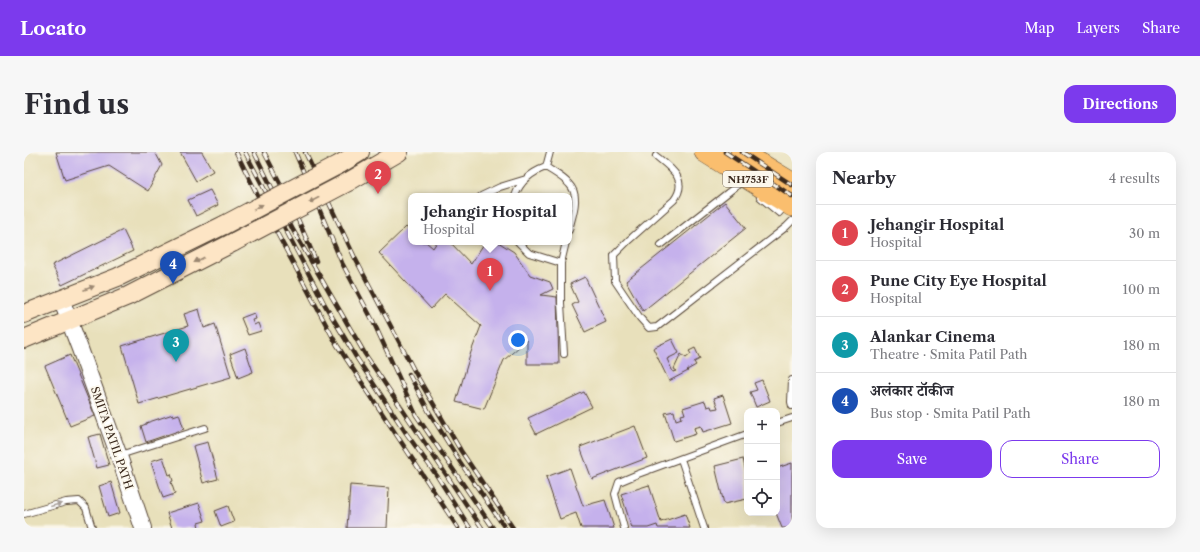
<!DOCTYPE html>
<meta charset="utf-8">
<style>
:root{--surface:#fff;--page:#f7f7f7;--text:#2b2b33;--muted:#7c7c81;--line:#e1e1e2;--accent:#7c3aed}
body{margin:0;font-family:"Libre Caslon Text","Noto Serif Devanagari",serif;background:var(--page);color:var(--text)}
.controls{position:absolute;right:12px;bottom:12px;display:grid;overflow:hidden;border-radius:8px;box-shadow:0 4px 16px #0002}
.controls button{width:36px;height:36px;display:grid;place-items:center;padding:0;border:0;border-bottom:1px solid var(--line);background:var(--surface);color:var(--text);font:20px sans-serif}
.you{position:absolute;left:494px;top:188px;width:14px;height:14px;margin:-10px;border:3px solid #fff;border-radius:50%;background:#1a73e8;box-shadow:0 0 0 6px #1a73e833}
.badge{display:grid;place-items:center;width:26px;height:26px;border-radius:50%;background:var(--accent);color:#fff;font-size:13px;font-weight:700}
.pin{position:absolute;translate:-50% -33px;filter:drop-shadow(0 1px 2px #0008)}
.pin::after{content:'';position:absolute;top:21px;width:14px;height:12px;background:inherit;clip-path:polygon(0 0,100% 0,50% 100%)}
.popup{position:absolute;left:384px;top:41px;width:164px;height:52px;box-sizing:border-box;display:grid;place-content:center;border-radius:8px;background:var(--surface);filter:drop-shadow(0 1px 3px #0005);font-size:13px;white-space:nowrap;color:var(--muted)}
.popup b{font-size:15px;color:var(--text)}
.popup::after{content:'';position:absolute;left:50%;top:100%;margin-left:-8px;border:8px solid transparent;border-top-color:var(--surface)}
.list{margin:0;padding:0;list-style:none}
h2{display:flex;justify-content:space-between;align-items:center;height:52px;margin:0;padding:0 16px;font-size:17px}
h2 small{font-size:13px;font-weight:400;color:var(--muted)}
.list li{display:grid;grid-template-columns:26px 1fr auto;gap:12px;align-items:center;box-sizing:border-box;height:56px;padding:0 16px;border-top:1px solid var(--line)}
.list b{display:block;font-size:15px;white-space:nowrap}
.list p{margin:0;font-size:13px;white-space:nowrap;color:var(--muted)}
.list em{font-size:13px;font-style:normal;color:var(--muted)}
.actions{display:flex;gap:8px;padding:12px 16px}
.actions a{flex:1;padding:9px 0;border:1px solid var(--accent);border-radius:12px;text-align:center;font-size:14px;color:var(--accent)}
.actions .main{background:var(--accent);color:#fff}
.icon{flex:none;width:22px;height:22px;fill:none;stroke:currentColor;stroke-width:2;stroke-linecap:round;stroke-linejoin:round}
.map{position:relative;flex:none;width:768px;height:376px;overflow:hidden;border-radius:12px}
header{display:flex;align-items:center;gap:24px;box-sizing:border-box;height:56px;padding:0 20px;background:var(--accent);color:#fff}
header strong{font-size:19px}
nav{display:flex;gap:22px;margin-inline-start:auto;font-size:14px}
.intro{display:flex;align-items:center;justify-content:space-between;box-sizing:border-box;height:96px;padding:0 24px}
h1{margin:0;font-size:28px}
.button{padding:10px 18px;border-radius:12px;background:var(--accent);color:#fff;font-size:14px;font-weight:700}
main{display:flex;gap:24px;padding:0 24px}
aside{flex:1;background:var(--surface);border-radius:12px;box-shadow:0 4px 16px #0002}
.map>svg:first-child{display:block}
.building{fill:#c5b1ec}
.lines{fill:none;stroke-linecap:round;stroke-linejoin:round}
.service-casing{stroke:#554536;stroke-width:8}
.tertiary-casing{stroke:#554536;stroke-width:18}
.secondary-casing{stroke:#554536;stroke-width:20}
.trunk-casing{stroke:#554536;stroke-width:22}
.service{stroke:#fff;stroke-width:6}
.tertiary{stroke:#fff;stroke-width:16}
.secondary{stroke:#fde5c5;stroke-width:18}
.trunk{stroke:#fabe6e;stroke-width:21}
.rail-casing{stroke:#3b2a1e;stroke-width:4.5}
.rail{stroke:#fbf7ec;stroke-width:3;stroke-dasharray:9;stroke-linecap:butt}
.secondary-bridge-casing{stroke:#554536;stroke-width:20;stroke-linecap:butt}
.secondary-bridge{stroke:#fde5c5;stroke-width:18}
.oneway{fill:#9c8872}
.oneway2{fill:#a79f9a}
.labels{text-anchor:middle;stroke-width:3.5;stroke-linejoin:round;paint-order:stroke}
.shield{fill:#fbf7ec;stroke:#75685c;stroke-width:1}
.shield-label{font-size:10px;font-weight:bold;fill:#3b2a1e}
.street-label{font-size:11px;fill:#3b2a1e;stroke:#fbf7ec}
</style>
<header>
<strong>Locato</strong>
<nav><a>Map</a><a>Layers</a><a>Share</a></nav>
</header>
<div class="intro"><h1>Find us</h1><a class="button">Directions</a></div>
<main>
<div class="map">
<svg width="768" height="376" viewBox="0 0 768 376">
<rect width="100%" height="100%" fill="#fbf7ec"/>
<filter id="ink" filterUnits="userSpaceOnUse"><feTurbulence type="fractalNoise" baseFrequency=".025" numOctaves="2"/><feDisplacementMap in="SourceGraphic" scale="8" xChannelSelector="R" yChannelSelector="G"/><feConvolveMatrix kernelMatrix="1 2 1 2 8 2 1 2 1" color-interpolation-filters="sRGB"/></filter>
<filter id="wash" filterUnits="userSpaceOnUse"><feTurbulence type="fractalNoise" baseFrequency=".012" numOctaves="4" result="noise"/><feDisplacementMap in="SourceGraphic" scale="16" xChannelSelector="R" yChannelSelector="G"/><feGaussianBlur stdDeviation="0.9" result="paint"/><feColorMatrix in="noise" values="0 0 0 0 0 0 0 0 0 0 0 0 0 0 0 0 0 1.4 0 .05"/><feComposite in="paint" operator="in"/></filter>
<g filter="url(#wash)">
<rect width="100%" height="100%" fill="#e8e0bb"/>
<g id="blocks">
<!-- building -->
<path class="building" d="M 32,0 L 131,0 L 138,13 L 124,39 L 85,14 L 41,28 Z
M 156,0 L 178,0 L 189,19 L 172,29 Z
M 186,38 L 194,53 L 172,64 L 164,48 Z
M 701,50 L 722,76 L 619,159 L 602,129 Z
M 382,75 L 387,79 L 387,90 L 402,90 L 409,96 L 413,90 L 426,90 L 447,112 L 461,90 L 474,90 L 490,100 L 506,123 L 526,130 L 529,137 L 517,143 L 533,145 L 535,212 L 503,212 L 503,188 L 480,208 L 460,257 L 432,250 L 447,200 L 457,174 L 421,142 L 407,157 L 355,101 Z
M 99,78 L 109,99 L 38,133 L 28,113 Z
M 561,125 L 582,170 L 561,180 L 548,153 L 554,150 L 546,132 Z
M 175,157 L 180,176 L 191,172 L 207,225 L 115,252 L 98,194 L 164,174 L 160,162 Z
M 230,161 L 232,167 L 228,168 L 230,173 L 234,171 L 237,179 L 224,183 L 217,166 Z
M 648,187 L 655,201 L 643,207 L 649,220 L 653,219 L 650,217 L 657,202 L 662,206 L 667,202 L 665,199 L 671,196 L 676,207 L 670,210 L 672,213 L 663,218 L 664,219 L 645,229 L 629,196 Z
M 221,196 L 229,220 L 214,226 L 206,202 Z
M 46,203 L 71,264 L 46,274 L 21,214 Z
M 738,228 L 746,249 L 732,255 L 726,240 L 733,238 L 730,231 Z
M 560,240 L 568,255 L 512,282 L 504,266 Z
M 699,243 L 708,271 L 679,280 L 677,274 L 670,276 L 672,282 L 650,289 L 641,261 L 650,259 L 652,268 L 658,266 L 657,263 L 661,262 L 659,256 L 681,249 L 683,255 L 687,254 L 688,257 L 694,256 L 690,246 Z
M 149,262 L 149,264 L 155,262 L 160,277 L 122,290 L 117,274 L 122,272 L 122,271 Z
M 611,274 L 623,306 L 568,327 L 556,295 Z
M 76,282 L 85,313 L 73,316 L 64,285 Z
M 184,290 L 194,327 L 179,331 L 169,294 Z
M 139,305 L 145,323 L 147,322 L 149,329 L 147,330 L 151,342 L 139,346 L 127,309 Z
M 719,307 L 723,325 L 723,347 L 700,352 L 691,314 Z
M 768,311 L 768,376 L 758,376 L 752,361 L 753,316 Z
M 546,316 L 559,354 L 581,348 L 590,376 L 557,376 L 552,361 L 536,367 L 522,325 Z
M 87,330 L 96,361 L 84,365 L 75,334 Z
M 326,333 L 365,336 L 363,376 L 323,376 Z
M 625,333 L 637,370 L 661,362 L 666,376 L 634,376 L 633,373 L 624,376 L 608,376 L 597,342 Z
M 175,351 L 181,369 L 174,371 L 175,376 L 148,376 L 143,361 Z
M 204,354 L 210,370 L 197,375 L 191,359 Z"/>
</g>
</g>
<g filter="url(#ink)">
<use href="#blocks" fill-opacity="0" stroke="#554536" stroke-width="1"/>
<g class="lines">
<!-- service casing -->
<g class="service-casing">
<path id="service" d="M 632,4 C 647,16 665,28 650,48 L 605,88 L 590,103 L 591,129 L 616,166 L 625,176 L 633,175 L 762,75 L 768,69
M 522,15 C 529,20 539,25 545,32 C 557,44 548,64 545,78
M 522,15 L 526,0
M 457,44 L 476,35 L 502,27
M 491,44 C 496,30 508,20 522,15
M 736,45 L 755,61 L 761,54
M 494,90 L 505,101 L 537,111
M 637,93 L 720,28
M 540,202 L 537,151 L 537,111 L 542,90
M 768,228 L 767,250 L 768,254
M 753,271 L 768,266
M 96,303 L 181,276
M 657,307 L 680,376
M 0,362 L 42,350 L 55,349 L 62,356 L 68,376
M 600,376 L 591,342 L 595,330 L 614,322 L 723,282"/>
</g>
<!-- tertiary casing -->
<g class="tertiary-casing">
<path id="tertiary" d="M 37,147 L 56,197 L 95,304 L 119,376"/>
</g>
<!-- secondary casing -->
<g class="secondary-casing">
<path id="secondary" d="M 316,12 L 336,0
M 324,30 L 375,0
M 0,162 L 94,125 L 200,73
M 0,187 L 104,144 L 210,90"/>
</g>
<!-- trunk casing -->
<g class="trunk-casing">
<path id="trunk" d="M 681,0 L 768,54
M 717,0 L 768,31"/>
</g>
<!-- service -->
<use href="#service" class="service"/>
<!-- tertiary -->
<use href="#tertiary" class="tertiary"/>
<!-- secondary -->
<use href="#secondary" class="secondary"/>
<!-- trunk -->
<use href="#trunk" class="trunk"/>
<!-- rail casing -->
<g class="rail-casing">
<path id="rail" d="M 212,0 L 246,68 L 313,193 L 434,376
M 221,0 L 301,153 L 332,205 L 382,281 L 413,324 L 446,376
M 230,0 L 269,78 L 341,202 L 458,376
M 240,0 L 269,56 L 292,109
M 271,0 L 318,111 L 349,169 L 392,263 L 469,376
M 281,0 L 331,106 L 393,224 L 437,299 L 489,376
M 701,0 L 768,44
M 718,0 L 768,33
M 385,222 L 405,260 L 436,310 L 481,376"/>
</g>
<!-- rail -->
<use href="#rail" class="rail"/>
<!-- secondary-bridge casing -->
<g class="secondary-bridge-casing">
<path id="secondary-bridge" d="M 200,73 L 316,12
M 210,90 L 324,30"/>
</g>
<!-- secondary-bridge -->
<use href="#secondary-bridge" class="secondary-bridge"/>
</g>
<!-- one-way arrows -->
<defs><path id="oneway-solid" d="M-6-.8H1V-3.2L6.5 0L1 3.2V.8H-6Z"/></defs>
<g class="oneway">
<use href="#oneway-solid" transform="translate(290 48) rotate(152)"/>
<use href="#oneway-solid" transform="translate(234 55) rotate(-28)"/>
<use href="#oneway-solid" transform="translate(175 108) rotate(153)"/>
<use href="#oneway-solid" transform="translate(65 136) rotate(-21)"/>
</g>
<use class="oneway2" href="#oneway-solid" transform="translate(32 353) rotate(-15)"/>
</g>
<g class="labels">
<!-- shield labels -->
<rect class="shield" x="699" y="19" width="50" height="16" rx="3"/>
<g class="shield-label">
<text x="724" y="31">NH753F</text>
</g>
<!-- street labels -->
<g class="street-label">
<text transform="translate(88 286) rotate(71)" y="4">SMITA PATIL PATH</text>
</g>
</g>
</svg>
<div class="controls">
<button>+</button>
<button>−</button>
<button><svg class="icon" aria-label="locate" viewBox="0 0 24 24"><circle cx="12" cy="12" r="6"/><path d="M12 2v4M12 18v4M2 12h4M18 12h4"/></svg></button>
</div>
<div class="you"></div>
<div class="pin badge" style="left:466px;top:139px;background:#e0444e">1</div>
<div class="popup"><b>Jehangir Hospital</b>Hospital</div>
<div class="pin badge" style="left:354px;top:42px;background:#e0444e">2</div>
<div class="pin badge" style="left:152px;top:210px;background:#0f9aa8">3</div>
<div class="pin badge" style="left:149px;top:132px;background:#1a4fb4">4</div>
</div>
<aside>
<h2>Nearby<small>4 results</small></h2>
<ul class="list">
<li><span class="badge" style="background:#e0444e">1</span><div><b>Jehangir Hospital</b><p>Hospital</p></div><em>30 m</em></li>
<li><span class="badge" style="background:#e0444e">2</span><div><b>Pune City Eye Hospital</b><p>Hospital</p></div><em>100 m</em></li>
<li><span class="badge" style="background:#0f9aa8">3</span><div><b>Alankar Cinema</b><p>Theatre · Smita Patil Path</p></div><em>180 m</em></li>
<li><span class="badge" style="background:#1a4fb4">4</span><div><b>अलंकार टॉकीज</b><p>Bus stop · Smita Patil Path</p></div><em>180 m</em></li>
</ul>
<div class="actions"><a class="main">Save</a><a>Share</a></div>
</aside>
</main>
